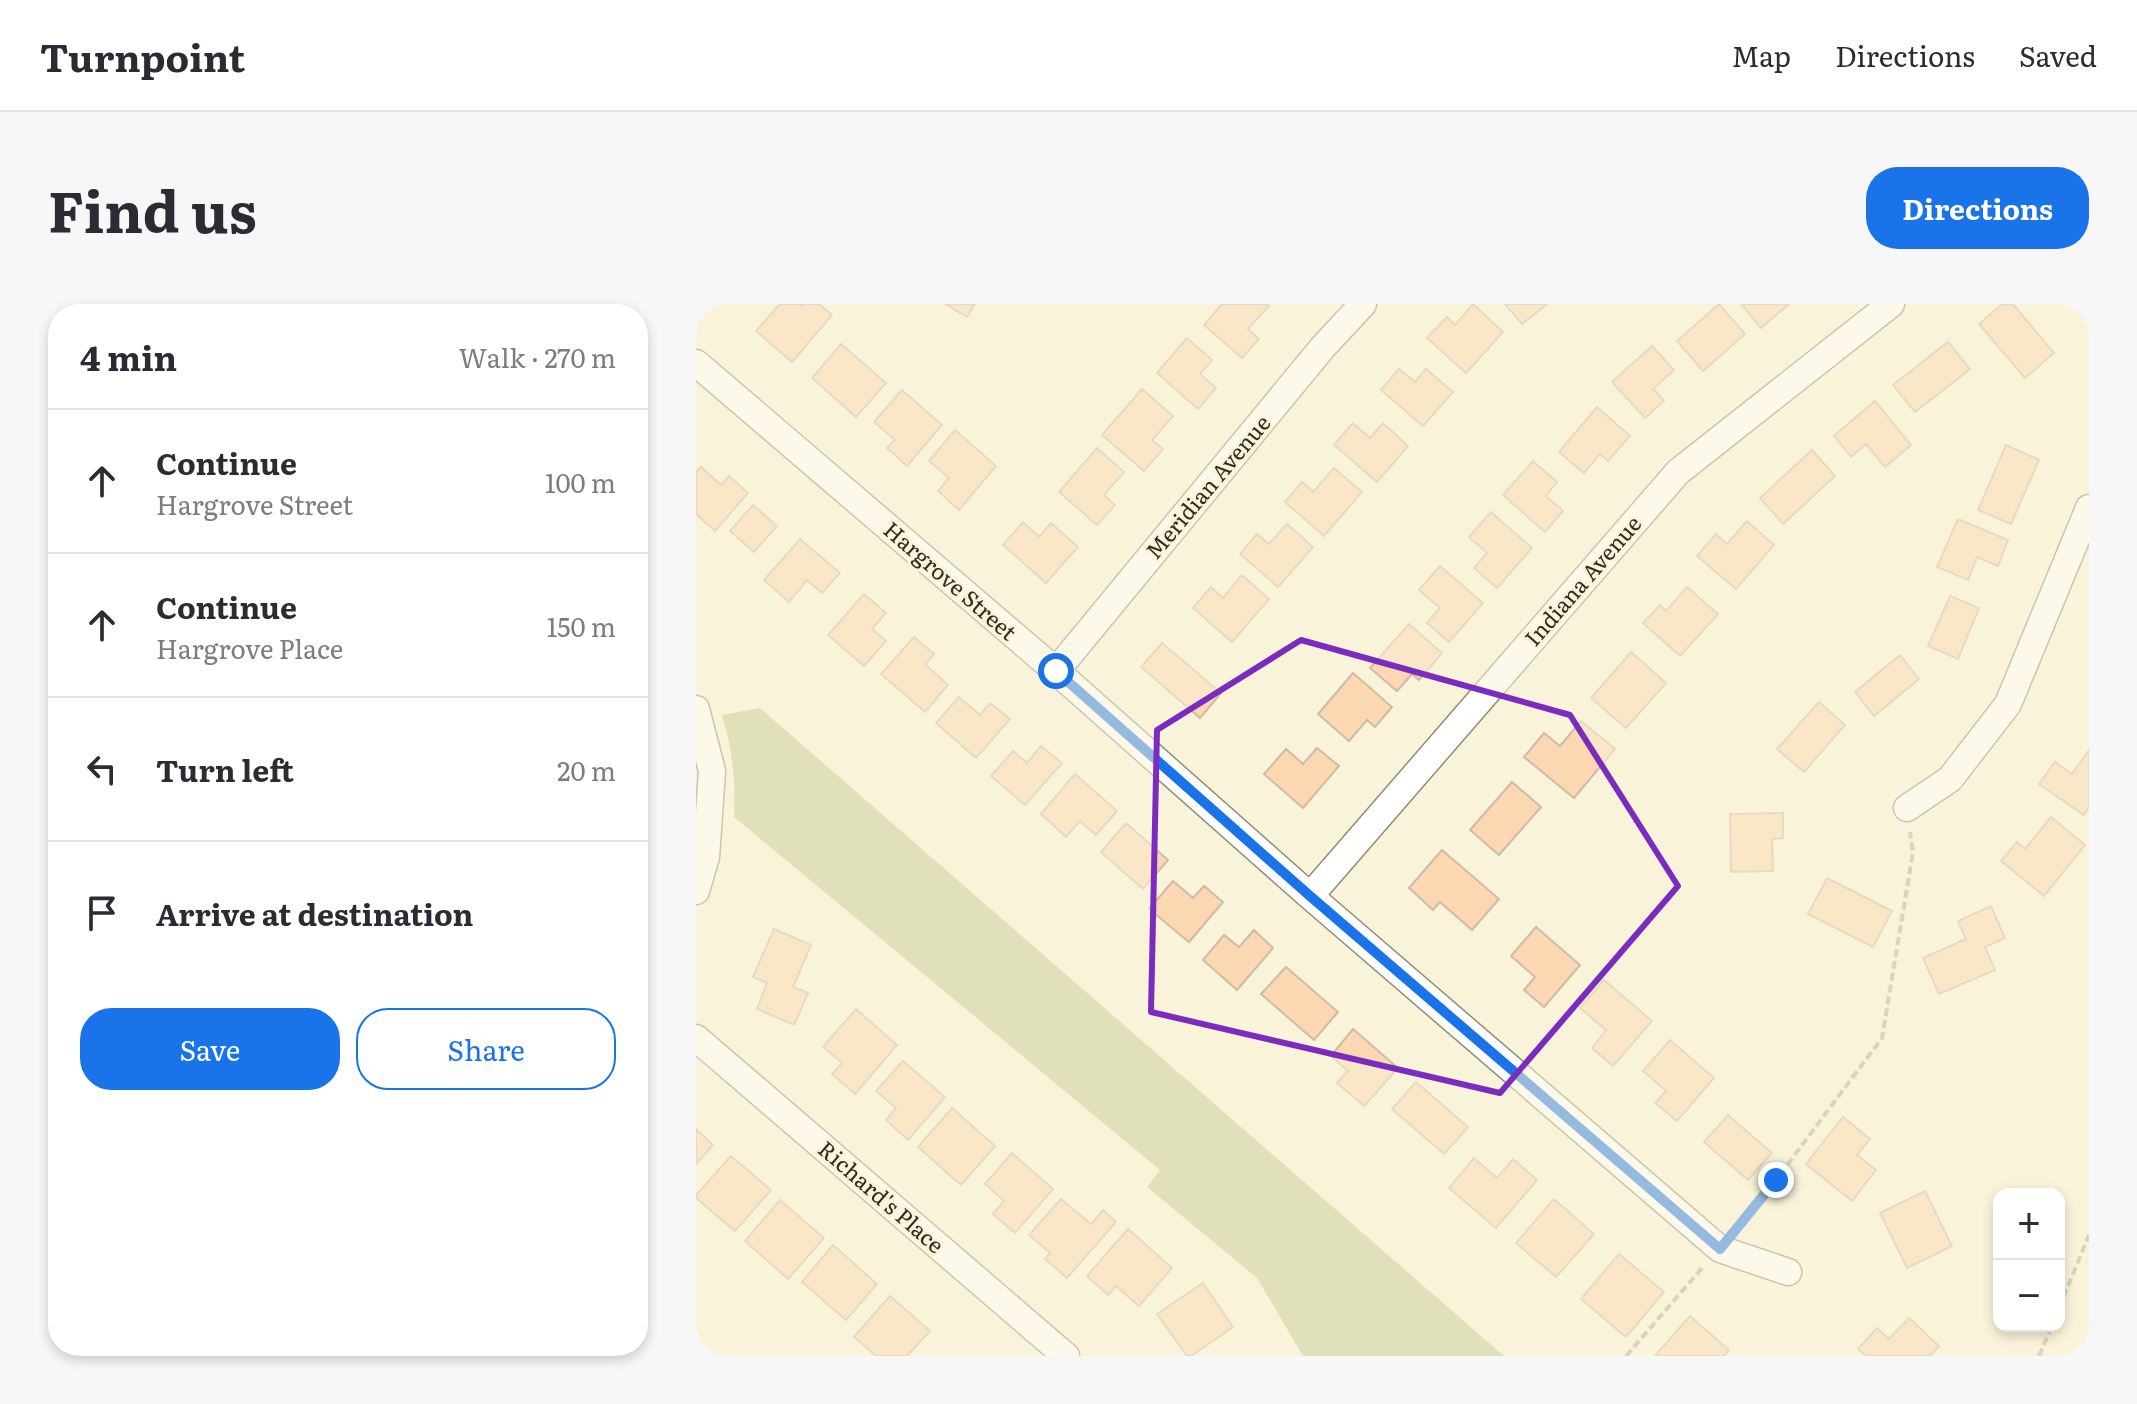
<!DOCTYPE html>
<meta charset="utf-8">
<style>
:root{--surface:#fff;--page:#f7f7f7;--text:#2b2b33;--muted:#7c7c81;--line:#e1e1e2;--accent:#1a73e8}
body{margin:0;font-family:Literata,serif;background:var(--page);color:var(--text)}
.controls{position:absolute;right:24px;bottom:24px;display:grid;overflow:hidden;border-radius:16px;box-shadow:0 4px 12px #0003}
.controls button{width:72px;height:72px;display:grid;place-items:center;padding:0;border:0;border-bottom:2px solid var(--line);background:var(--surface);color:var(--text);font:40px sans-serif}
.stop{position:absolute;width:24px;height:24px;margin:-18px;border:6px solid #1a73e8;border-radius:50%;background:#fff}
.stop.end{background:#1a73e8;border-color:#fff;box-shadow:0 2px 8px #0008}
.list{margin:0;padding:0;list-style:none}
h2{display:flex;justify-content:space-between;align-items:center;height:104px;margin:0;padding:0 32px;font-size:34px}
h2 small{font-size:26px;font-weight:400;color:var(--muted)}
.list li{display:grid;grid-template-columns:52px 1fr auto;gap:24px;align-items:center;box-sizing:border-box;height:144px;padding:0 32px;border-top:2px solid var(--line)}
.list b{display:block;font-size:30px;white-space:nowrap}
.list p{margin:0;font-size:26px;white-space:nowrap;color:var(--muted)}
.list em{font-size:26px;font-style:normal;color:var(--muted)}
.actions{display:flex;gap:16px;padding:24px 32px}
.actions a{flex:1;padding:18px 0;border:2px solid var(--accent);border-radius:32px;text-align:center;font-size:28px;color:var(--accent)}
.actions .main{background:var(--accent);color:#fff}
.icon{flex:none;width:44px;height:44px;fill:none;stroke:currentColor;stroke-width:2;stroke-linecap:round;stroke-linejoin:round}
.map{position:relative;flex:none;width:1393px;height:1052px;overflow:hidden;border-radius:32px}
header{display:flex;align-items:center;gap:48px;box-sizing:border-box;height:112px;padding:0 40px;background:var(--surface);border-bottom:2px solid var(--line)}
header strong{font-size:38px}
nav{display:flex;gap:44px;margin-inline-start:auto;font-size:28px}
.intro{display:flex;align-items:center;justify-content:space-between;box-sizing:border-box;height:192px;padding:0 48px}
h1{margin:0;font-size:56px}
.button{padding:20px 36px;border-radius:32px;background:var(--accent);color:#fff;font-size:28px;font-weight:700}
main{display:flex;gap:48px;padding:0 48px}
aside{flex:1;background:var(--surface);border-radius:32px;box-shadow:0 4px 12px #0003}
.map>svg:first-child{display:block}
.green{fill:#c0cb95}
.building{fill:#fbd7b2;stroke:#cfbba7;stroke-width:2}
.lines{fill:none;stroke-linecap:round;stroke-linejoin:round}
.minor-casing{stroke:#918c74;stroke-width:29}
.path{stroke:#b1ad98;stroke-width:4;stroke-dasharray:8 4;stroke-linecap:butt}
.minor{stroke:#fff;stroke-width:26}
.route{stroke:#1a73e8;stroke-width:10}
.marked{fill:none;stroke:#7b2cbf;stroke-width:6;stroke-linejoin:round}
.labels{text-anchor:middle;stroke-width:6;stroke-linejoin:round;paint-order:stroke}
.street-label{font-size:22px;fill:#2f2d23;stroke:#f9f4d9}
</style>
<header>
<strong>Turnpoint</strong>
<nav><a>Map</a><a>Directions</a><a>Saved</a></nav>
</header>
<div class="intro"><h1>Find us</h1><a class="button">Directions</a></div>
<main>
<aside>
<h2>4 min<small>Walk · 270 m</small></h2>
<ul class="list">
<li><svg class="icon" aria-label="ahead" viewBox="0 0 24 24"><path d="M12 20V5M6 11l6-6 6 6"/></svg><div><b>Continue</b><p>Hargrove Street</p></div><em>100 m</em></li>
<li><svg class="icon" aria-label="ahead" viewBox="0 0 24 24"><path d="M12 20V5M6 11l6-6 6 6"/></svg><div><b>Continue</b><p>Hargrove Place</p></div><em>150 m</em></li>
<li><svg class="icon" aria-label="left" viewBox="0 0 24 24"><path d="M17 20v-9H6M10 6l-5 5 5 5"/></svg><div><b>Turn left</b></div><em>20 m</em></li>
<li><svg class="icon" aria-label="arrive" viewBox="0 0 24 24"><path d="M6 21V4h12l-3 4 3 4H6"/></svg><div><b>Arrive at destination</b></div></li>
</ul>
<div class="actions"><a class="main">Save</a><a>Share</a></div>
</aside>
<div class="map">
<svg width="1393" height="1052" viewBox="0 0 1393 1052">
<rect width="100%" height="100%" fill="#f9f4d9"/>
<!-- green -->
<path class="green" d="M 64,404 L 808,1052 L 607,1052 L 561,974 L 451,883 L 464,866 L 38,513 C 40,479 36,443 26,411 Z"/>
<!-- building -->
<path class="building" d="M 84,0 L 104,0 L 106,2 L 108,0 L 123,0 L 136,11 L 96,58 L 60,27 Z
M 249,0 L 279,0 L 271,13 Z
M 526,0 L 571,0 L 573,2 L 552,25 L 563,35 L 546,54 L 508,21 Z
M 777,0 L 807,28 L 770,69 L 731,34 L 751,13 L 759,21 Z
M 809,0 L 851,0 L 826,20 Z
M 1023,0 L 1049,30 L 1007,67 L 981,37 Z
M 1045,0 L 1093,0 L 1065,24 Z
M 1306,0 L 1317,0 L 1358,49 L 1329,74 L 1283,20 Z
M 491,34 L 516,56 L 504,70 L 520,84 L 502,105 L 461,69 Z
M 1252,38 L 1274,65 L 1219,108 L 1197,81 Z
M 145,40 L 190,79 L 160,113 L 116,74 Z
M 956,42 L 978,66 L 957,85 L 968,97 L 949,114 L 916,78 Z
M 703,65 L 719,78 L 730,65 L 757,88 L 727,122 L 685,86 Z
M 446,85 L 477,112 L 456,136 L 467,145 L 448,167 L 406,131 Z
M 206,86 L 246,121 L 211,162 L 191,144 L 199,136 L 178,118 Z
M 1179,97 L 1215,141 L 1189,163 L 1170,140 L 1155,153 L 1138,132 Z
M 901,103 L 934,132 L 912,157 L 904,150 L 888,169 L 863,148 Z
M 657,119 L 674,134 L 687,119 L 712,142 L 681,178 L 638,141 Z
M 259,126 L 300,162 L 263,206 L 242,187 L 253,174 L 233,157 Z
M 1310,141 L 1343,156 L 1315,220 L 1282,206 Z
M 401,144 L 428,168 L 408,191 L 419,201 L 401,221 L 363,188 Z
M 1116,146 L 1139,172 L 1087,220 L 1064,194 Z
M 837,157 L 861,178 L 850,192 L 867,207 L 849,228 L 807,191 Z
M 5,163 L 25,181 L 33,172 L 52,189 L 19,227 L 0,210 L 0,168 Z
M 638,164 L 666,188 L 628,232 L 589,198 L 606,178 L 617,188 Z
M 57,201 L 81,222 L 58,248 L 34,227 Z
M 795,208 L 836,244 L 801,284 L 778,264 L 791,249 L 773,233 Z
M 1262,215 L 1312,236 L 1302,262 L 1281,253 L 1272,276 L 1241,263 Z
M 1051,217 L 1078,241 L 1040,285 L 1001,252 L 1020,230 L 1031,240 Z
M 327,218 L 343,233 L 355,219 L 382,243 L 350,279 L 307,241 Z
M 591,220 L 617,243 L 582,283 L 544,250 L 561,230 L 573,240 Z
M 104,235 L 144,269 L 126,289 L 111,276 L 93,298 L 68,276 Z
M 744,262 L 787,299 L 753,338 L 731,319 L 744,304 L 723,286 Z
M 546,271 L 573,295 L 536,338 L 497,304 L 515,283 L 527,294 Z
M 991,283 L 1022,310 L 984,352 L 947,319 L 964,301 L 970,307 Z
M 168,290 L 190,309 L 176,325 L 190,337 L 168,362 L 132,331 Z
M 1254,292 L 1283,304 L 1262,355 L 1232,342 Z
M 713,320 L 746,349 L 723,376 L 716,370 L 701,387 L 674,364 Z
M 218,333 L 238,350 L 229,360 L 252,381 L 229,408 L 185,370 Z
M 466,339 L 525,389 L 504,414 L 445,363 Z
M 935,348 L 970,379 L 930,424 L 895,394 Z
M 1204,351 L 1223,375 L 1178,412 L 1159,388 Z
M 657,369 L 696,403 L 679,423 L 671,416 L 653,437 L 622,410 Z
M 263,393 L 284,411 L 294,399 L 314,415 L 280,454 L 240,419 Z
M 1123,398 L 1149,421 L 1108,468 L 1081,445 Z
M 885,417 L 919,445 L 878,494 L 828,453 L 848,429 L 864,442 Z
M 345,442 L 366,459 L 329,501 L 295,472 L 317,447 L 331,459 Z
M 621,444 L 643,462 L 607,504 L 568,470 L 590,445 L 607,460 Z
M 1393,446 L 1393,503 L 1388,511 L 1343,480 L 1359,458 L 1376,470 Z
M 379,470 L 421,507 L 400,531 L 384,517 L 370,533 L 345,510 Z
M 816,478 L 845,503 L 803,551 L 774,526 Z
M 1087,509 L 1087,534 L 1076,535 L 1077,567 L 1035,568 L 1034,510 Z
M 1355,513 L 1389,541 L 1348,592 L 1305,557 L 1321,538 L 1329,545 Z
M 430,519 L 472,556 L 447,585 L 405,548 Z
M 746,546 L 803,595 L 776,626 L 744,598 L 737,606 L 713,584 Z
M 1131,574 L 1196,607 L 1177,643 L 1112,610 Z
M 477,577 L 497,594 L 508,582 L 527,598 L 493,638 L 453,605 Z
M 1295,602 L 1309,634 L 1289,643 L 1299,666 L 1243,690 L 1227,654 L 1270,635 L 1262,617 Z
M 840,623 L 884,661 L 848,703 L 828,686 L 839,673 L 815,652 Z
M 78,625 L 115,641 L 97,683 L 112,689 L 98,721 L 61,705 L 71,679 L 57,673 Z
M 558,626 L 577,644 L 541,686 L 507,656 L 528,631 L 543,643 Z
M 590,663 L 642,708 L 618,736 L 565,690 Z
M 908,676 L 956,717 L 917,762 L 896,744 L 910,726 L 884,704 Z
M 160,705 L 201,741 L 159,790 L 136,770 L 146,759 L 127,743 Z
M 657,725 L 702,764 L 668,802 L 641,779 L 652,767 L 635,752 Z
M 974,736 L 1018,774 L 981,817 L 959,799 L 970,787 L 947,767 Z
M 207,757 L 249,793 L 212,836 L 190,816 L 200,804 L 180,787 Z
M 720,778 L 772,823 L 748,850 L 696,805 Z
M 256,804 L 299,842 L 265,881 L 222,843 Z
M 1032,811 L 1076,849 L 1052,876 L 1008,838 Z
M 1147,813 L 1174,835 L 1161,851 L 1180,866 L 1156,897 L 1110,860 Z
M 0,825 L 17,841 L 0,860 Z
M 316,849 L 357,885 L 319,929 L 297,910 L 308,897 L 289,880 Z
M 35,852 L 75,886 L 39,927 L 0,894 L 0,891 Z
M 778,854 L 801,874 L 817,855 L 841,876 L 800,924 L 753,884 Z
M 1229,887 L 1256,942 L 1211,964 L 1184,909 Z
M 365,895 L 395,920 L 407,906 L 420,918 L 371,974 L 349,955 L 354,949 L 333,931 Z
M 858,895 L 898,930 L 860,973 L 820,939 Z
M 84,896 L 128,934 L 92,975 L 49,937 Z
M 432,925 L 476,964 L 443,1002 L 420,982 L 412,991 L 391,972 Z
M 137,941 L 181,980 L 150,1016 L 106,978 Z
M 923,950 L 968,988 L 930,1033 L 885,995 Z
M 507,979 L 537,1023 L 495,1052 L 491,1052 L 461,1010 Z
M 194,992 L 234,1027 L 211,1052 L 180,1052 L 158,1033 Z
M 994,1012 L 1033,1046 L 1028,1052 L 959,1052 Z
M 1213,1014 L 1243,1042 L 1234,1052 L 1170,1052 L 1162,1045 L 1181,1024 L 1193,1035 Z"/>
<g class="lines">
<!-- minor casing -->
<g class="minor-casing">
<path id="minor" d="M 0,59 L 360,367 L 614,592 L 1024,945 L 1092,968
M 360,367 L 627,43 L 667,0
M 0,405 L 16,467 L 10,553 L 0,587
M 1211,504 L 1254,475 L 1312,400 L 1393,204
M 614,592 L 982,168 L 1195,0
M 0,734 L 370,1052"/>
</g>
<!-- path -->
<path class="path" d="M 1039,926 L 1080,876 L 1186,734 L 1217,548 L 1214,528
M 1363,1004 L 1393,931
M 930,1052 L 1007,963
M 1343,1052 L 1356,1022"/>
<!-- minor -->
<use href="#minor" class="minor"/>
</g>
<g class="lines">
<!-- route -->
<path class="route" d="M 360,367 L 614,592 L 1024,945 L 1080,876"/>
</g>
<!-- marked area -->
<path d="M0 0H1393V1052H0ZM 605,336 L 874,411 L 982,582 L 804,789 L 455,708 L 461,426 Z" fill="#f9f4d9" fill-opacity=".55" fill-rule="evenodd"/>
<path class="marked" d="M 605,336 L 874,411 L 982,582 L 804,789 L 455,708 L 461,426 Z"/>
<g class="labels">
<!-- street labels -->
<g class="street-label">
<text transform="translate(512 183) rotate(-50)" y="8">Meridian Avenue</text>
<text transform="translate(254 277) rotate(41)" y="8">Hargrove Street</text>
<text transform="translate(887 277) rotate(-49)" y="8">Indiana Avenue</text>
<text transform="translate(185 893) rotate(41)" y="8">Richard's Place</text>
</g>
</g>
</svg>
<div class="controls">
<button>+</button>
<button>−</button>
</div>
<div class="stop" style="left:360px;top:367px"></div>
<div class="stop end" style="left:1080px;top:876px"></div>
</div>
</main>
